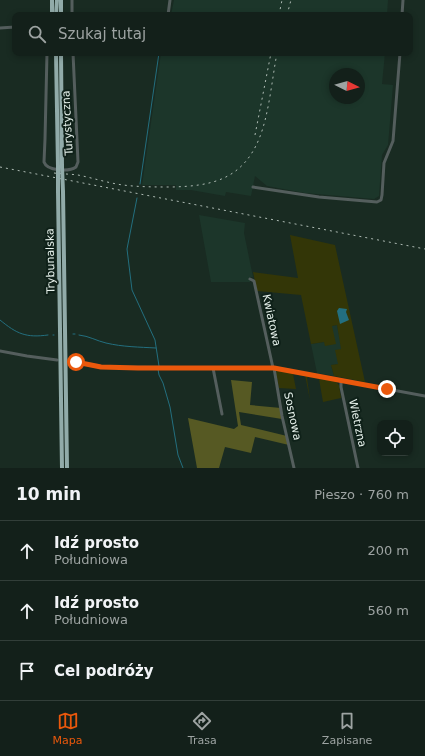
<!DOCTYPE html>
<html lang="pl">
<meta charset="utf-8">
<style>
:root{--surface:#13201a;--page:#1c2823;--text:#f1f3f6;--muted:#9da3a2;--line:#323e39;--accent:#ea580c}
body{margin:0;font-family:"DejaVu Sans",sans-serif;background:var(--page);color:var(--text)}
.controls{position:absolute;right:12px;bottom:12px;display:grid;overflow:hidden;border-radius:8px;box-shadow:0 2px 6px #0003}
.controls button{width:36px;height:36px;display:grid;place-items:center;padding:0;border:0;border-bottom:1px solid var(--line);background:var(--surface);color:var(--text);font:20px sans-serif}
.compass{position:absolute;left:329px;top:68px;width:36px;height:36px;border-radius:50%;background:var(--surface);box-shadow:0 2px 6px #0003;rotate:95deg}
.stop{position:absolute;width:12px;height:12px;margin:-9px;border:3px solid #ea580c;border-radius:50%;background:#fff}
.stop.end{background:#ea580c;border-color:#fff;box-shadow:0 1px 4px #0008}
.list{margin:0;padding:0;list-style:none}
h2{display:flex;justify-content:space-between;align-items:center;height:52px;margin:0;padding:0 16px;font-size:17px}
h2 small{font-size:13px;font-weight:400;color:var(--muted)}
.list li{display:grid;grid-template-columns:26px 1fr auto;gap:12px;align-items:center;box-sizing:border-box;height:60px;padding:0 16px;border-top:1px solid var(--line)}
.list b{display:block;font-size:15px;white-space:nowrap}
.list p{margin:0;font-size:13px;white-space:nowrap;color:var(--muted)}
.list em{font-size:13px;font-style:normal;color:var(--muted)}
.icon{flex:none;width:22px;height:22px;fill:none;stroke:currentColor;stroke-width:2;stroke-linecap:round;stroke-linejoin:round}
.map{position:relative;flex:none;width:425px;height:468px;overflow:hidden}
.search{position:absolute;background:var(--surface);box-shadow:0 2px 6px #0003;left:12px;right:12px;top:12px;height:44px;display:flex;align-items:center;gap:10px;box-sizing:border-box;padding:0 14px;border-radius:8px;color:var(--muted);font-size:15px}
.sheet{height:232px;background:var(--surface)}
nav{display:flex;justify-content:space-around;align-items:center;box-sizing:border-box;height:56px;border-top:1px solid var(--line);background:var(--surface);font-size:11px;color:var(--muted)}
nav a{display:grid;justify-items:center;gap:2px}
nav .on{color:var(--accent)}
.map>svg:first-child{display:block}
.built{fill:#1c362a;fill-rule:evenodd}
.green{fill:#333607}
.forest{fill:#565923}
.water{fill:#236f7f}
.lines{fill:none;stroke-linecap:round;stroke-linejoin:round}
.stream{stroke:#236f7f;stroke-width:1}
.minor{stroke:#545e5d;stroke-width:3}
.highway{stroke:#91aba9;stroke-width:4}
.rail{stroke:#afbcb5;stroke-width:1;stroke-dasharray:2 4;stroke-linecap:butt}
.highway-bridge{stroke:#91aba9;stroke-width:4}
.route{stroke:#ea580c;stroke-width:5}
.labels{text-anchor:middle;stroke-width:4;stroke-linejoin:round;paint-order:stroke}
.street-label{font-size:11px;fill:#e8f3ed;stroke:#0f2119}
</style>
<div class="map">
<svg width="425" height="468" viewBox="0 0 425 468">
<rect width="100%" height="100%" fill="#192b22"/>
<!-- built -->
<path class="built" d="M 174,0 L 388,0 L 387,15 L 171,15 Z
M 161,53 L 385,53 L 382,84 L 393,85 L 388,145 L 382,155 L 379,196 L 374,199 L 305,193 L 267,186 L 255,176 L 251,196 L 226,192 L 225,196 L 191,190 L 176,190 L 176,185 L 142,185 ZM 335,74 L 359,74 L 359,98 L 335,98 Z
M 199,215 L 245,223 L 244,233 L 253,277 L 250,277 L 250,282 L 211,282 Z
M 337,325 L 342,349 L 338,364 L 331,365 L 334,376 L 317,373 L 311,344 L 324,342 L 332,326 Z"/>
<!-- green -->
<path class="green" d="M 290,235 L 335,245 L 365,382 L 334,376 L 331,365 L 338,364 L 335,350 L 341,349 L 337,325 L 332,326 L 336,344 L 325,346 L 324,342 L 311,344 L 301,295 L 257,291 L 253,272 L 298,278 Z
M 278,370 L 303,375 L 303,376 L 293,374 L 296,389 L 279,388 L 276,372 Z
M 305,375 L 336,382 L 339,385 L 341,398 L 323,402 L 319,379 L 308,377 L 307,378 L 310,400 Z"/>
<!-- forest -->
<path class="forest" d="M 231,380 L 252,382 L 250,405 L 281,408 L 282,419 L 239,412 L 241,425 L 287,436 L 289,445 L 255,437 L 251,453 L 225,447 L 219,468 L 197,468 L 188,418 L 234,429 L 238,426 Z"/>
<!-- water -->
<path class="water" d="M 339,308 L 347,309 L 346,312 L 349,320 L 340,324 L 337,311 Z"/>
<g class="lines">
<!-- stream -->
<path class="stream" d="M 140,184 L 159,53
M 137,198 L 127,249 L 132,290 L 155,340 L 159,366
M 0,320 C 17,334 26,338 48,335
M 73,334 L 75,334
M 53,335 L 54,335
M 79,335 C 89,336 97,341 106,343 C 123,347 139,347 156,348
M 158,369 L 159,375 L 163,383 L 170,407 L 178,455 L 183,468"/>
<!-- minor -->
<path class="minor" d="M 72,15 L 72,0
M 168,15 L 170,0
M 402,15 L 403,0
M 0,28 L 15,27
M 47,53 L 45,139 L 44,162 C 47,171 69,172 76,167 L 78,162 L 73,53
M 253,187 L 319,197 L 377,202 L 381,200 L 382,195 L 384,163 L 393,141 L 400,53
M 250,279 L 254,281 L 273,368
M 0,351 L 27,356 L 57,360
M 69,361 L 103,367 L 274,368 L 425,396
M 213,368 L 222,414
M 274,368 L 282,416 L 294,468
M 341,381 L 341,387 L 358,468"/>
<!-- highway -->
<path class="highway" d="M 52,0 L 52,15
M 56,15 L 57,0
M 61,15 L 61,0
M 56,53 L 58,167
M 61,53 L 62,167
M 58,191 L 62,468
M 63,192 L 67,468"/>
<!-- rail -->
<path class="rail" d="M 279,15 L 282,0
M 287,15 L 291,0
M 255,135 L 271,53
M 0,167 L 425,249
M 54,173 C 62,174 70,174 78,175 C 93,178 108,183 123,185 C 139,187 155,187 172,187 C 211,186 242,180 259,139 C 269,115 272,79 277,53"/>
<!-- highway-bridge -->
<path class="highway-bridge" d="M 58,167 L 58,191
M 62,167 L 63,192"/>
</g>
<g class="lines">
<!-- route -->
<path class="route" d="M 76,362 L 101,367 L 138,368 L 274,368 L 387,389"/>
</g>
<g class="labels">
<!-- street labels -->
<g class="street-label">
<text transform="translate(67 123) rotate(-93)" y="4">Turystyczna</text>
<text transform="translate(50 261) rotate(-91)" y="4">Trybunalska</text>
<text transform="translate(272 320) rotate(78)" y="4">Kwiatowa</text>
<text transform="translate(293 416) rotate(78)" y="4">Sosnowa</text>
<text transform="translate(358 423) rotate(78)" y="4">Wietrzna</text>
</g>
</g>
</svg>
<div class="controls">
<button><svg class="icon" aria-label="locate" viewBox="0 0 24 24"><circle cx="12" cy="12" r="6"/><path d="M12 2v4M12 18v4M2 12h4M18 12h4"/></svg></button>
</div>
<svg class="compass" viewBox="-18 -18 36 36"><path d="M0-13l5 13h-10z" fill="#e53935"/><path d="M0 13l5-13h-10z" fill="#9da3a2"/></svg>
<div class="stop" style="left:76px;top:362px"></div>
<div class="stop end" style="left:387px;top:389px"></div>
<div class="search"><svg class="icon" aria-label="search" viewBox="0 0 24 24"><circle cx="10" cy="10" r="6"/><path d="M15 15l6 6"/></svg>Szukaj tutaj</div>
</div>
<section class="sheet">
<h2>10 min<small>Pieszo · 760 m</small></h2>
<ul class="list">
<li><svg class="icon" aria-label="ahead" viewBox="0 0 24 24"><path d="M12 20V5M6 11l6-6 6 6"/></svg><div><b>Idź prosto</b><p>Południowa</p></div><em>200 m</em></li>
<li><svg class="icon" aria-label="ahead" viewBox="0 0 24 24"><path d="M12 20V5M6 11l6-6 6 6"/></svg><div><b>Idź prosto</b><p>Południowa</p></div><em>560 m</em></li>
<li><svg class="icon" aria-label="arrive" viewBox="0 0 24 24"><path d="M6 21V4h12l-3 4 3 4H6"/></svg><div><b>Cel podróży</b></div></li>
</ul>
</section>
<nav>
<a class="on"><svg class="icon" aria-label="map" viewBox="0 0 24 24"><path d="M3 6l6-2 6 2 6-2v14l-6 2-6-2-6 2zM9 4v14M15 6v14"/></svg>Mapa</a>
<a><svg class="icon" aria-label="directions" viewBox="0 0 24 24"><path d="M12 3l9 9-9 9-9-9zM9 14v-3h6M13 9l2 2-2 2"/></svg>Trasa</a>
<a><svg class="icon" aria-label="saved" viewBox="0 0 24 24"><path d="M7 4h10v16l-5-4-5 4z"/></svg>Zapisane</a>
</nav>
